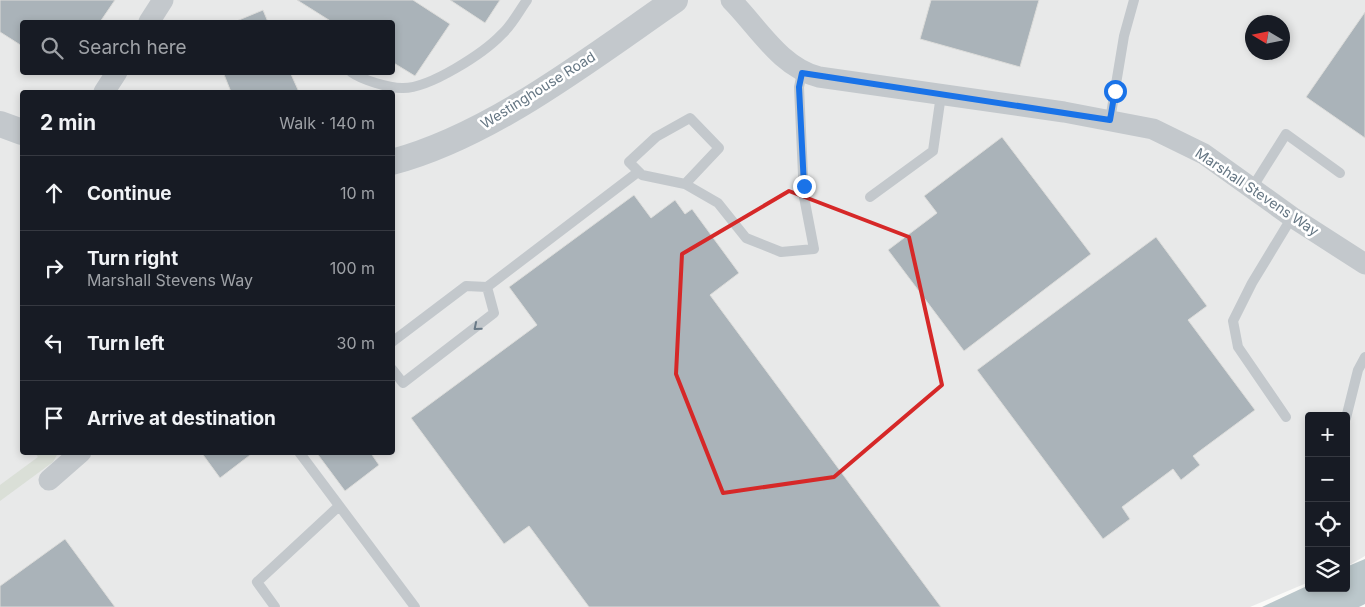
<!DOCTYPE html>
<meta charset="utf-8">
<style>
:root{--surface:#171b24;--page:#20242c;--text:#f1f3f6;--muted:#9ea1a6;--line:#363941}
body{margin:0;font-family:Inter,sans-serif;background:var(--page);color:var(--text)}
.controls{position:absolute;right:15px;bottom:15px;display:grid;overflow:hidden;border-radius:5px;box-shadow:0 2px 8px #0003}
.controls button{width:45px;height:45px;display:grid;place-items:center;padding:0;border:0;border-bottom:1px solid var(--line);background:var(--surface);color:var(--text);font:25px sans-serif}
.compass{position:absolute;left:1245px;top:15px;width:45px;height:45px;border-radius:50%;background:var(--surface);box-shadow:0 2px 8px #0003;rotate:280deg}
.stop{position:absolute;width:15px;height:15px;margin:-11px;border:4px solid #1a73e8;border-radius:50%;background:#fff}
.stop.end{background:#1a73e8;border-color:#fff;box-shadow:0 1px 5px #0008}
.list{margin:0;padding:0;list-style:none}
h2{display:flex;justify-content:space-between;align-items:center;height:65px;margin:0;padding:0 20px;font-size:21px}
h2 small{font-size:16px;font-weight:400;color:var(--muted)}
.list li{display:grid;grid-template-columns:32px 1fr auto;gap:15px;align-items:center;box-sizing:border-box;height:75px;padding:0 20px;border-top:1px solid var(--line)}
.list b{display:block;font-size:19px;white-space:nowrap}
.list p{margin:0;font-size:16px;white-space:nowrap;color:var(--muted)}
.list em{font-size:16px;font-style:normal;color:var(--muted)}
.icon{flex:none;width:28px;height:28px;fill:none;stroke:currentColor;stroke-width:2;stroke-linecap:round;stroke-linejoin:round}
.map{position:relative;flex:none;width:1365px;height:607px;overflow:hidden}
.search{position:absolute;background:var(--surface);box-shadow:0 2px 8px #0003;left:20px;top:20px;width:375px;height:55px;display:flex;align-items:center;gap:12px;box-sizing:border-box;padding:0 18px;border-radius:5px;color:var(--muted);font-size:19px}
.panel{position:absolute;background:var(--surface);box-shadow:0 2px 8px #0003;left:20px;top:90px;width:375px;height:365px;border-radius:5px}
.map>svg:first-child{display:block}
.built{fill:#e8e9e9;fill-rule:evenodd}
.green{fill:#dadfd7}
.water{fill:#bbc7cb}
.building{fill:#aab3b9;stroke:#dcdcda}
.lines{fill:none;stroke-linecap:round;stroke-linejoin:round}
.service{stroke:#c3c8cc;stroke-width:10}
.minor{stroke:#c3c8cc;stroke-width:21}
.tertiary{stroke:#c3c8cc;stroke-width:26}
.oneway{stroke:#6a7a87}
.route{stroke:#1a73e8;stroke-width:6}
.marked{fill:none;stroke:#d62828;stroke-width:4;stroke-linejoin:round}
.labels{text-anchor:middle;stroke-width:5;stroke-linejoin:round;paint-order:stroke}
.street-label{font-size:14px;fill:#657683;stroke:#fff}
</style>
<div class="map">
<svg width="1365" height="607" viewBox="0 0 1365 607">
<rect width="100%" height="100%" fill="#fafaf8"/>
<!-- built -->
<path class="built" d="M 0,0 L 1365,0 L 1365,556 L 1346,567 L 1346,416 L 1309,416 L 1309,582 L 1250,607 L 0,607 ZM 22,22 L 392,22 L 392,72 L 22,72 ZM 1252,22 L 1282,22 L 1282,52 L 1252,52 ZM 22,92 L 392,92 L 392,452 L 22,452 Z"/>
<!-- green -->
<path class="green" d="M 35,453 L 58,453 L 53,462 L 0,501 L 0,485 L 38,457 Z"/>
<!-- water -->
<path class="water" d="M 1365,559 L 1365,604 L 1359,607 L 1262,607 L 1309,585 L 1309,588 L 1346,588 L 1346,567 Z"/>
<!-- building -->
<path class="building" d="M 0,0 L 115,0 L 100,22 L 22,22 L 22,46 L 0,32 Z
M 297,0 L 413,0 L 450,24 L 415,76 L 392,62 L 392,22 L 332,22 Z
M 450,0 L 500,0 L 485,23 Z
M 931,0 L 1039,0 L 1020,67 L 920,39 Z
M 263,10 L 268,22 L 234,22 Z
M 1365,12 L 1365,138 L 1306,97 Z
M 223,72 L 290,72 L 299,92 L 231,92 Z
M 1002,137 L 1091,254 L 964,351 L 888,250 L 937,213 L 924,196 Z
M 634,195 L 651,218 L 675,200 L 685,214 L 692,209 L 739,273 L 710,295 L 941,607 L 589,607 L 529,526 L 504,544 L 411,418 L 537,325 L 509,287 Z
M 1156,237 L 1207,306 L 1188,320 L 1255,410 L 1193,456 L 1200,465 L 1181,480 L 1173,469 L 1122,507 L 1130,519 L 1103,539 L 977,370 Z
M 201,452 L 254,452 L 220,478 Z
M 316,452 L 370,452 L 379,465 L 345,491 Z
M 65,539 L 115,607 L 0,607 L 0,586 Z"/>
<g class="lines">
<!-- service -->
<path class="service" d="M 351,72 C 362,80 389,88 402,88 C 429,89 484,53 502,34 C 512,25 519,11 527,0
M 1110,120 L 1124,36 L 1134,0
M 685,184 L 719,148 L 690,118 L 656,137 L 629,162 L 642,175 L 685,184 L 718,203 L 746,238 L 781,252 L 814,249 L 804,197 L 799,87 L 802,73
M 1252,188 L 1286,134 L 1340,173
M 870,197 L 933,151 L 941,95
M 392,342 L 466,286 L 487,287 L 638,172
M 392,369 L 403,383 L 494,313 L 487,287
M 1286,417 L 1238,347 L 1233,321 L 1252,283 L 1292,217
M 1346,418 L 1358,370 L 1365,357
M 299,452 L 415,607
M 275,607 L 257,582 L 339,506"/>
<!-- minor -->
<path class="minor" d="M 731,0 C 758,27 780,67 819,77 L 1064,112 L 1153,129 L 1204,154 L 1292,217 L 1365,264
M 149,22 L 163,0
M 104,92 L 117,72
M 49,480 L 81,452"/>
<!-- tertiary -->
<path class="tertiary" d="M 0,124 L 22,132
M 392,162 C 491,136 591,58 675,0"/>
</g>
<!-- one-way arrows -->
<defs><path id="oneway-chevron" d="M-2-3.5L2.5 0L-2 3.5" fill="none" stroke-width="1.6" stroke-linecap="round" stroke-linejoin="round" transform="scale(1.25)"/></defs>
<use class="oneway" href="#oneway-chevron" transform="translate(477 327) rotate(140)"/>
<g class="lines">
<!-- route -->
<path class="route" d="M 804,186 L 799,87 L 802,73 L 1110,120 L 1115,91"/>
</g>
<!-- marked area -->
<path class="marked" d="M 789,191 L 909,237 L 942,385 L 834,477 L 723,493 L 676,374 L 682,254 Z"/>
<g class="labels">
<!-- street labels -->
<g class="street-label">
<text transform="translate(538 90) rotate(-32)" y="5">Westinghouse Road</text>
<text transform="translate(1257 192) rotate(34)" y="5">Marshall Stevens Way</text>
</g>
</g>
</svg>
<div class="controls">
<button>+</button>
<button>−</button>
<button><svg class="icon" aria-label="locate" viewBox="0 0 24 24"><circle cx="12" cy="12" r="6"/><path d="M12 2v4M12 18v4M2 12h4M18 12h4"/></svg></button>
<button><svg class="icon" aria-label="layers" viewBox="0 0 24 24"><path d="M12 4l9 5-9 5-9-5zM3 14l9 5 9-5"/></svg></button>
</div>
<svg class="compass" viewBox="-18 -18 36 36"><path d="M0-13l5 13h-10z" fill="#e53935"/><path d="M0 13l5-13h-10z" fill="#9ea1a6"/></svg>
<div class="stop" style="left:1115px;top:91px"></div>
<div class="stop end" style="left:804px;top:186px"></div>
<div class="search"><svg class="icon" aria-label="search" viewBox="0 0 24 24"><circle cx="10" cy="10" r="6"/><path d="M15 15l6 6"/></svg>Search here</div>
<section class="panel">
<h2>2 min<small>Walk · 140 m</small></h2>
<ul class="list">
<li><svg class="icon" aria-label="ahead" viewBox="0 0 24 24"><path d="M12 20V5M6 11l6-6 6 6"/></svg><div><b>Continue</b></div><em>10 m</em></li>
<li><svg class="icon" aria-label="right" viewBox="0 0 24 24"><path d="M7 20v-9h11M14 6l5 5-5 5"/></svg><div><b>Turn right</b><p>Marshall Stevens Way</p></div><em>100 m</em></li>
<li><svg class="icon" aria-label="left" viewBox="0 0 24 24"><path d="M17 20v-9H6M10 6l-5 5 5 5"/></svg><div><b>Turn left</b></div><em>30 m</em></li>
<li><svg class="icon" aria-label="arrive" viewBox="0 0 24 24"><path d="M6 21V4h12l-3 4 3 4H6"/></svg><div><b>Arrive at destination</b></div></li>
</ul>
</section>
</div>
